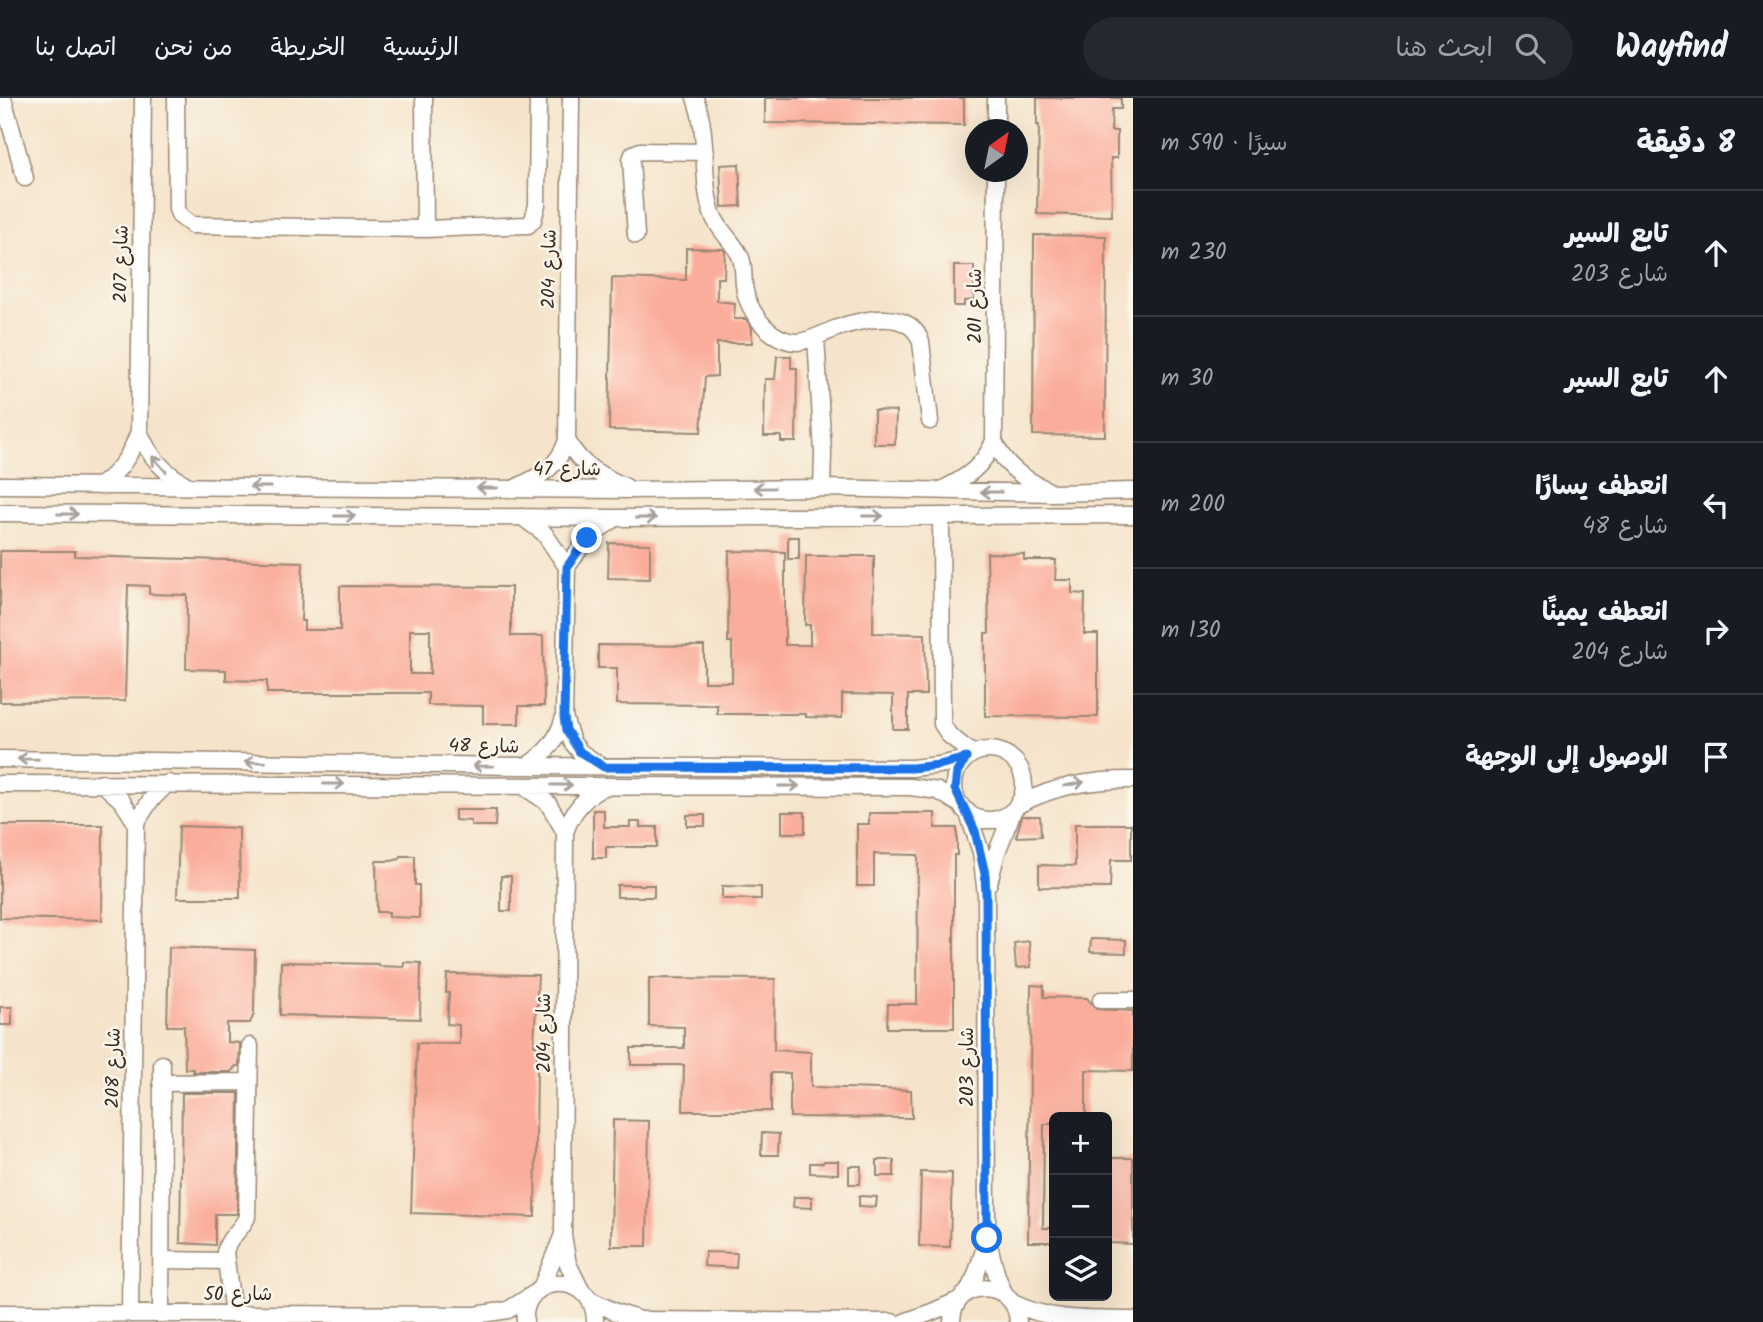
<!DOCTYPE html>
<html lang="ar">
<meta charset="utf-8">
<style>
:root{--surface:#171b24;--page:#242831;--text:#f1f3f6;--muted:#9ea1a6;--line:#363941}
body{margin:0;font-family:Kalam,"Playpen Sans Arabic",sans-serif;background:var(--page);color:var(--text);direction:rtl}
.controls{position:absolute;right:21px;bottom:21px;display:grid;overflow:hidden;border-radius:10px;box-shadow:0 7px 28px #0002}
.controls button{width:63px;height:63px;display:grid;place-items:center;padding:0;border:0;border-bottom:2px solid var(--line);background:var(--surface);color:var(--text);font:35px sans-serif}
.compass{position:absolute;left:965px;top:21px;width:63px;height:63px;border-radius:50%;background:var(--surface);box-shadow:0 7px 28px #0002;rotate:33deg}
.stop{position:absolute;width:21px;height:21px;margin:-16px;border:5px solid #1a73e8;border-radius:50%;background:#fff}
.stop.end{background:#1a73e8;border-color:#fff;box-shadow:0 2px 7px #0008}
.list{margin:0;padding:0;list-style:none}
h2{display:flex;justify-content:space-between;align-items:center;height:91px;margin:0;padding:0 28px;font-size:30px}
h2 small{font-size:23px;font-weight:400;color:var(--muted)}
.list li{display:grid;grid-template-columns:46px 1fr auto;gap:21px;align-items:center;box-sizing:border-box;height:126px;padding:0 28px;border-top:2px solid var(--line)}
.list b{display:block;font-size:26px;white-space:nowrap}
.list p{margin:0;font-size:23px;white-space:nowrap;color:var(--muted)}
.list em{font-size:23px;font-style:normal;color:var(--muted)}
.icon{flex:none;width:38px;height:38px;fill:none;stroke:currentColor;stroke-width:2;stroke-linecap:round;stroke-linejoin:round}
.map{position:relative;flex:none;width:1133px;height:1224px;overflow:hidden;direction:ltr}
header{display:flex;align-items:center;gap:42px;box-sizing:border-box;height:98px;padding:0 35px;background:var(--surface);border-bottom:2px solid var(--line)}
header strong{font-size:33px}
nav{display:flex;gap:38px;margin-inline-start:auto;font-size:24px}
.search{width:490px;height:63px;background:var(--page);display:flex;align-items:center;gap:18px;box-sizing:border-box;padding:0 24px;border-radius:38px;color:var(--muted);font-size:26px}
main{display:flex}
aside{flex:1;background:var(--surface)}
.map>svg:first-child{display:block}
.building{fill:#fbad9b;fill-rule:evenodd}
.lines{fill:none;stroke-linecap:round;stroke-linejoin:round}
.minor-casing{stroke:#988774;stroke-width:19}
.minor{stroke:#fff;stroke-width:16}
.oneway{stroke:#a79f9a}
.route{stroke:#1a73e8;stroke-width:9}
.labels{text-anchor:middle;stroke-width:5;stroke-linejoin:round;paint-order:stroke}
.street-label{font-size:19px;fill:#3b2a1e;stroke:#fbf7ec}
</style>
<header>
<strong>Wayfind</strong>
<div class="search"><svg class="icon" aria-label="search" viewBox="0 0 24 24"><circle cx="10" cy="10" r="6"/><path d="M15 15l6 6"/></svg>ابحث هنا</div>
<nav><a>الرئيسية</a><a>الخريطة</a><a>من نحن</a><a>اتصل بنا</a></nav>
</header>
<main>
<aside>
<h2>8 دقيقة<small>سيرًا · 590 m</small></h2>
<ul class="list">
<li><svg class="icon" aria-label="ahead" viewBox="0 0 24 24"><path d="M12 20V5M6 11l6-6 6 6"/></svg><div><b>تابع السير</b><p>شارع 203</p></div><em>230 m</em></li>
<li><svg class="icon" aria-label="ahead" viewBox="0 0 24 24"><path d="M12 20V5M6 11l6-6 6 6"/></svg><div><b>تابع السير</b></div><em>30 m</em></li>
<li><svg class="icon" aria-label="left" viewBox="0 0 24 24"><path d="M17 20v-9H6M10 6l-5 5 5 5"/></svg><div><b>انعطف يسارًا</b><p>شارع 48</p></div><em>200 m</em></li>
<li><svg class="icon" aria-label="right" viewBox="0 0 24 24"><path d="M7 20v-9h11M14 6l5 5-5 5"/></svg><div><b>انعطف يمينًا</b><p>شارع 204</p></div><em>130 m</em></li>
<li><svg class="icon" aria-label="arrive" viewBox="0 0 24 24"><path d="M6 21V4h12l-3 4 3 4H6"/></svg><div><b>الوصول إلى الوجهة</b></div></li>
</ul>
</aside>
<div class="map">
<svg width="1133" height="1224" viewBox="0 0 1133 1224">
<rect width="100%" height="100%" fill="#fbf7ec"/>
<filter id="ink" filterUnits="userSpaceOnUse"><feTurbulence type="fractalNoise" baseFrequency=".0143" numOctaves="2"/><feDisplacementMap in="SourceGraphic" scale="14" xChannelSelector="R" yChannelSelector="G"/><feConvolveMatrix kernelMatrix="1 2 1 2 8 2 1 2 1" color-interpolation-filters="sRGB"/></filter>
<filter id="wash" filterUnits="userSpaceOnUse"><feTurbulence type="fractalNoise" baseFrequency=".00686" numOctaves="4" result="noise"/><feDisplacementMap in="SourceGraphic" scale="28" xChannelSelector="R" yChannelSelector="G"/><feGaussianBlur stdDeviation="1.57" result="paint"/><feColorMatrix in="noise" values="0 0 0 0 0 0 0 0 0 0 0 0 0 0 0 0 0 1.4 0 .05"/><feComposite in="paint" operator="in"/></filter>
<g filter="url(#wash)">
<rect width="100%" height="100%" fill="#f5e4cb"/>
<g id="blocks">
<!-- building -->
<path class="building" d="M 765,0 L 964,0 L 964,27 L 765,25 Z
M 1037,0 L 1121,0 L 1121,11 L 1112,11 L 1111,33 L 1117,33 L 1117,60 L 1111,60 L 1112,118 L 1037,116 L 1039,27 L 1037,27 Z
M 739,66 L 741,108 L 722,109 L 720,67 Z
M 1034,137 L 1106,138 L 1105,338 L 1033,337 Z
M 686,150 L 723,151 L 725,153 L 724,180 L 717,180 L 717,203 L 735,205 L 734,221 L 746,221 L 752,230 L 752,245 L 717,245 L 717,278 L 705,279 L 701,334 L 609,332 L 612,180 L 686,182 Z
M 954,168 L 974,168 L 974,202 L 964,203 L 964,208 L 954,208 Z
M 777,258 L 791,258 L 791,270 L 797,270 L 796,344 L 781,344 L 781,338 L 764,338 L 765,281 L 775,281 Z
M 874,312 L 896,313 L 895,346 L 874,346 Z
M 788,439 L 799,439 L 799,461 L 788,461 Z
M 609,445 L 650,446 L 650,481 L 608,480 Z
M 0,453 L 75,453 L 75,458 L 303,464 L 301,523 L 304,523 L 304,532 L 340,532 L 340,488 L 511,489 L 511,538 L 543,538 L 544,608 L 519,608 L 519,626 L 483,626 L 483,608 L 428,607 L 428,595 L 267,595 L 267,583 L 226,582 L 226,572 L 186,571 L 187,497 L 149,496 L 149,488 L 128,487 L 125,603 L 0,604 ZM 410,532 L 430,532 L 430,576 L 410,576 Z
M 729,453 L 785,454 L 785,547 L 810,547 L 810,527 L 805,527 L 806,458 L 874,458 L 873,535 L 925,536 L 926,597 L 908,597 L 908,631 L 893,631 L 893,597 L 842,596 L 842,620 L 806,619 L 806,616 L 717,616 L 717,607 L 617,606 L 617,570 L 598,570 L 598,547 L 704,548 L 704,584 L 732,584 L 732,544 L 728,544 Z
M 987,455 L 1024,456 L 1024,462 L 1056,462 L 1055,482 L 1072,482 L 1072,495 L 1085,496 L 1084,536 L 1098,536 L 1098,619 L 985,618 L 985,535 L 989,535 Z
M 455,712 L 496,712 L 495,728 L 471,728 L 471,723 L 455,722 Z
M 593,712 L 604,712 L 604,729 L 630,729 L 630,724 L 640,724 L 640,729 L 657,729 L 657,749 L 606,749 L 606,760 L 593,760 Z
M 782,714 L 805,714 L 805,735 L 782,735 Z
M 869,715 L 935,715 L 935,730 L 957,730 L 957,757 L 954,757 L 954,930 L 887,930 L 888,906 L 917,906 L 918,757 L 874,756 L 874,788 L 857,788 L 857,726 L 869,726 Z
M 687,717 L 705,717 L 705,728 L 687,728 Z
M 1022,718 L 1040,718 L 1041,738 L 1016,739 Z
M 1075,726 L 1131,726 L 1131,762 L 1111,762 L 1110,790 L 1039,789 L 1039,767 L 1075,768 Z
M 0,727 L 103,727 L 102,822 L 0,820 Z
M 179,728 L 239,730 L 240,800 L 177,800 Z
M 401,758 L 415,758 L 415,787 L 419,787 L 419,820 L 389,819 L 389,814 L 377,814 L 376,763 L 391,763 L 400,761 Z
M 501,778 L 511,778 L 511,813 L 501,813 Z
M 617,787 L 654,787 L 654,799 L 617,799 Z
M 722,788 L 761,789 L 761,801 L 722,801 Z
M 1091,841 L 1126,842 L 1126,855 L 1090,854 Z
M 1029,843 L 1031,869 L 1016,870 L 1014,845 Z
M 169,849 L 255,852 L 254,916 L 250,925 L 227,925 L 227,944 L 240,945 L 239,968 L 236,968 L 231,974 L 193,974 L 193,971 L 185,971 L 184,928 L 167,928 Z
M 281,864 L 378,866 L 379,868 L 404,869 L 404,864 L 421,865 L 420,921 L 280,917 Z
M 447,876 L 538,877 L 537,896 L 541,899 L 541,903 L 536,908 L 534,947 L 537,947 L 537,970 L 535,1119 L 411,1115 L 417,945 L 459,946 L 459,927 L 447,926 L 449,895 L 446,895 Z
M 649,880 L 775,881 L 774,952 L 811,954 L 811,989 L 911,992 L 912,1020 L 790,1019 L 790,975 L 771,975 L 771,1013 L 683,1013 L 684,967 L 631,967 L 631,950 L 684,950 L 684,929 L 649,928 Z
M 1031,887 L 1044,888 L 1044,899 L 1087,900 L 1096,911 L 1133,913 L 1133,973 L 1086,972 L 1086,1019 L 1054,1019 L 1054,1026 L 1044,1026 L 1043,1130 L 1054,1130 L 1054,1144 L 1028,1144 Z
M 0,909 L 12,909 L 12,927 L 0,927 Z
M 182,995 L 239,995 L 237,1116 L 215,1116 L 215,1147 L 180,1145 Z
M 613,1022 L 649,1023 L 647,1148 L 611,1148 Z
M 762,1035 L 779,1036 L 778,1057 L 761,1057 Z
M 1107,1060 L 1133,1060 L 1133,1146 L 1107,1145 Z
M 877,1062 L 894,1062 L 894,1078 L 877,1078 Z
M 824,1063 L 838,1063 L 838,1076 L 810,1075 L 810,1065 L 823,1065 Z
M 849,1068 L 861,1068 L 860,1086 L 849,1086 Z
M 921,1074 L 952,1075 L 950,1149 L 919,1148 Z
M 859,1098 L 877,1099 L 876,1109 L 859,1108 Z
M 794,1099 L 812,1099 L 812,1110 L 793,1109 Z
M 705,1154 L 737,1155 L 736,1170 L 704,1168 Z"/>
</g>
</g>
<g filter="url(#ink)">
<use href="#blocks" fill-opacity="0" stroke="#988774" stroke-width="2"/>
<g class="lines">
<!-- minor casing -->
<g class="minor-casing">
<path id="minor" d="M 3,0 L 25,80
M 176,0 L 177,111 L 180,118 L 192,127 L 425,131 L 424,0
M 695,0 C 710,40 700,79 712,115 C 718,133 734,143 741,160 C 744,169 743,177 744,186 C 745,204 758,225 772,235 C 779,240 788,244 797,244 C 811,243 824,235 837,230 C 864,221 910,210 921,244 L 930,323
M 996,32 L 996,0
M 425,131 L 528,127 L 533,122 L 537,107 L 538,0
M 636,137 L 631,62 L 633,56 L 640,53 L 705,54
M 816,239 L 823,355 L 822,390
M 139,333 C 149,358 163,374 187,387
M 567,342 C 580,368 600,377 626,389
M 994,343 C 1005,369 1023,380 1047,392
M 0,387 L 630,392 L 822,390 L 1053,395 L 1133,393
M 100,388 C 120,373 131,357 139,333 L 143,0
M 517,389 C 541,378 559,368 567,342 L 571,0
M 941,392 C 966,380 983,369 994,343 L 996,74
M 0,415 L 616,420 L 1133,417
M 941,418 L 942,626 L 949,637 L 973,656
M 522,419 L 544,435 L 567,469
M954 687a35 35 0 1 1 70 0a35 35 0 1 1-70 0Z
M 0,661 L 527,668 L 912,670 L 939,667 L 966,661
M 527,668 C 546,655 558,642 564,619
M 601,668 L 580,654 L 572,644 L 564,619 L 567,469 L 587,440 L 616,420
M 102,685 L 122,703 L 136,725
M 0,686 L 911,689 L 938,693 L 961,707
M 523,688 L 548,705 L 565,734
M 1018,707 C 1056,687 1091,682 1133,682
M 967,713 L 981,754 L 986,797 L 987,1140 L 997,1178 L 1005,1197
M 989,785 L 997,754 L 1013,713
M 1101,902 L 1133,902
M 161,985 L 248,984
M 162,1162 L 226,1163
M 541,1190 L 562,1139
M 581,1192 L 568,1166 L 563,1137 L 565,734 C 573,712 585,698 606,688
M 967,1195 L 976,1177 L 986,1146
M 590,1202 L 616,1214 L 638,1221
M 1013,1205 C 1051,1224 1091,1221 1133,1222
M 0,1215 L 476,1217 L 508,1212 L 535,1195
M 130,1216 L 136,725 L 150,703 L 168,685
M 161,1216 L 162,966
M 233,1216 L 225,1154 C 228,1139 241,1133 247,1119 L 250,948
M 525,1224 C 521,1174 596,1172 595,1224
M 626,1224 L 644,1222 L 892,1224
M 904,1224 L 932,1214 L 959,1202
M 952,1224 C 952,1179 1016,1179 1018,1224"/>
</g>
<!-- minor -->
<use href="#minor" class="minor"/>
</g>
<!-- one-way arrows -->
<defs><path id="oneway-shaft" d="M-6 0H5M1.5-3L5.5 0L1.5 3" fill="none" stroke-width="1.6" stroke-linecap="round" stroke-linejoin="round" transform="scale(1.75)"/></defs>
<g class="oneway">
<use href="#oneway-shaft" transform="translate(159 366) rotate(-132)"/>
<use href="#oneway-shaft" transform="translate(260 389) rotate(-180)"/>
<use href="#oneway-shaft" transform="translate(487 390) rotate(-180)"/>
<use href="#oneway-shaft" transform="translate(764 390) rotate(179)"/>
<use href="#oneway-shaft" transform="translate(991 394) rotate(-180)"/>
<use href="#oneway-shaft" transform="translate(68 416)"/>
<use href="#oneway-shaft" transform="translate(345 418)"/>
<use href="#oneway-shaft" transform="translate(873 418)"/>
<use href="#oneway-shaft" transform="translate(646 420)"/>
<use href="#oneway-shaft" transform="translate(28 661) rotate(-179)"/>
<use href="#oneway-shaft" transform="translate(255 664) rotate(-179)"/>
<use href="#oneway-shaft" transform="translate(483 668) rotate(-179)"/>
<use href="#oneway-shaft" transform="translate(334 686)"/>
<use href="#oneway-shaft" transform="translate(1074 686) rotate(-11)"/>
<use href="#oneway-shaft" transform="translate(562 687)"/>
<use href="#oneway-shaft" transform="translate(789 688)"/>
</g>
</g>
<g class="lines" filter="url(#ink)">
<!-- route -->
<path class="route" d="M 587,440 L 567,469 L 564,619 L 566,632 L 580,654 L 604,669 L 912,670 L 939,667 L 966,660 L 957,674 L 955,691 L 975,733 L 985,776 L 986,797 L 987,1140"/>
</g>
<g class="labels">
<!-- street labels -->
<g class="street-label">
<text transform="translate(120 166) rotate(-89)" y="7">شارع 207</text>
<text transform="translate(548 171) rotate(-89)" y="7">شارع 204</text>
<text transform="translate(974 208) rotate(-90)" y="7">شارع 201</text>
<text x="567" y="377">شارع 47</text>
<text transform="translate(484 647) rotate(1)" y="7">شارع 48</text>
<text transform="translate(543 935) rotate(-90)" y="7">شارع 204</text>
<text transform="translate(966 969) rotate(-90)" y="7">شارع 203</text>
<text transform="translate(112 970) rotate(-89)" y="7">شارع 208</text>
<text x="238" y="1202">شارع 50</text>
</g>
</g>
</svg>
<div class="controls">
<button>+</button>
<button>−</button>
<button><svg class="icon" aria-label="layers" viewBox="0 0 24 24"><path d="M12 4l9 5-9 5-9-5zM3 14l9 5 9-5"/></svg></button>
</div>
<svg class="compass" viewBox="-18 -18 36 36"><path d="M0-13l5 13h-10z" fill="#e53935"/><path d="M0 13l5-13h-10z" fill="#9ea1a6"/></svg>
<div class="stop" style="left:987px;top:1140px"></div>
<div class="stop end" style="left:587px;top:440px"></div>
</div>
</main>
